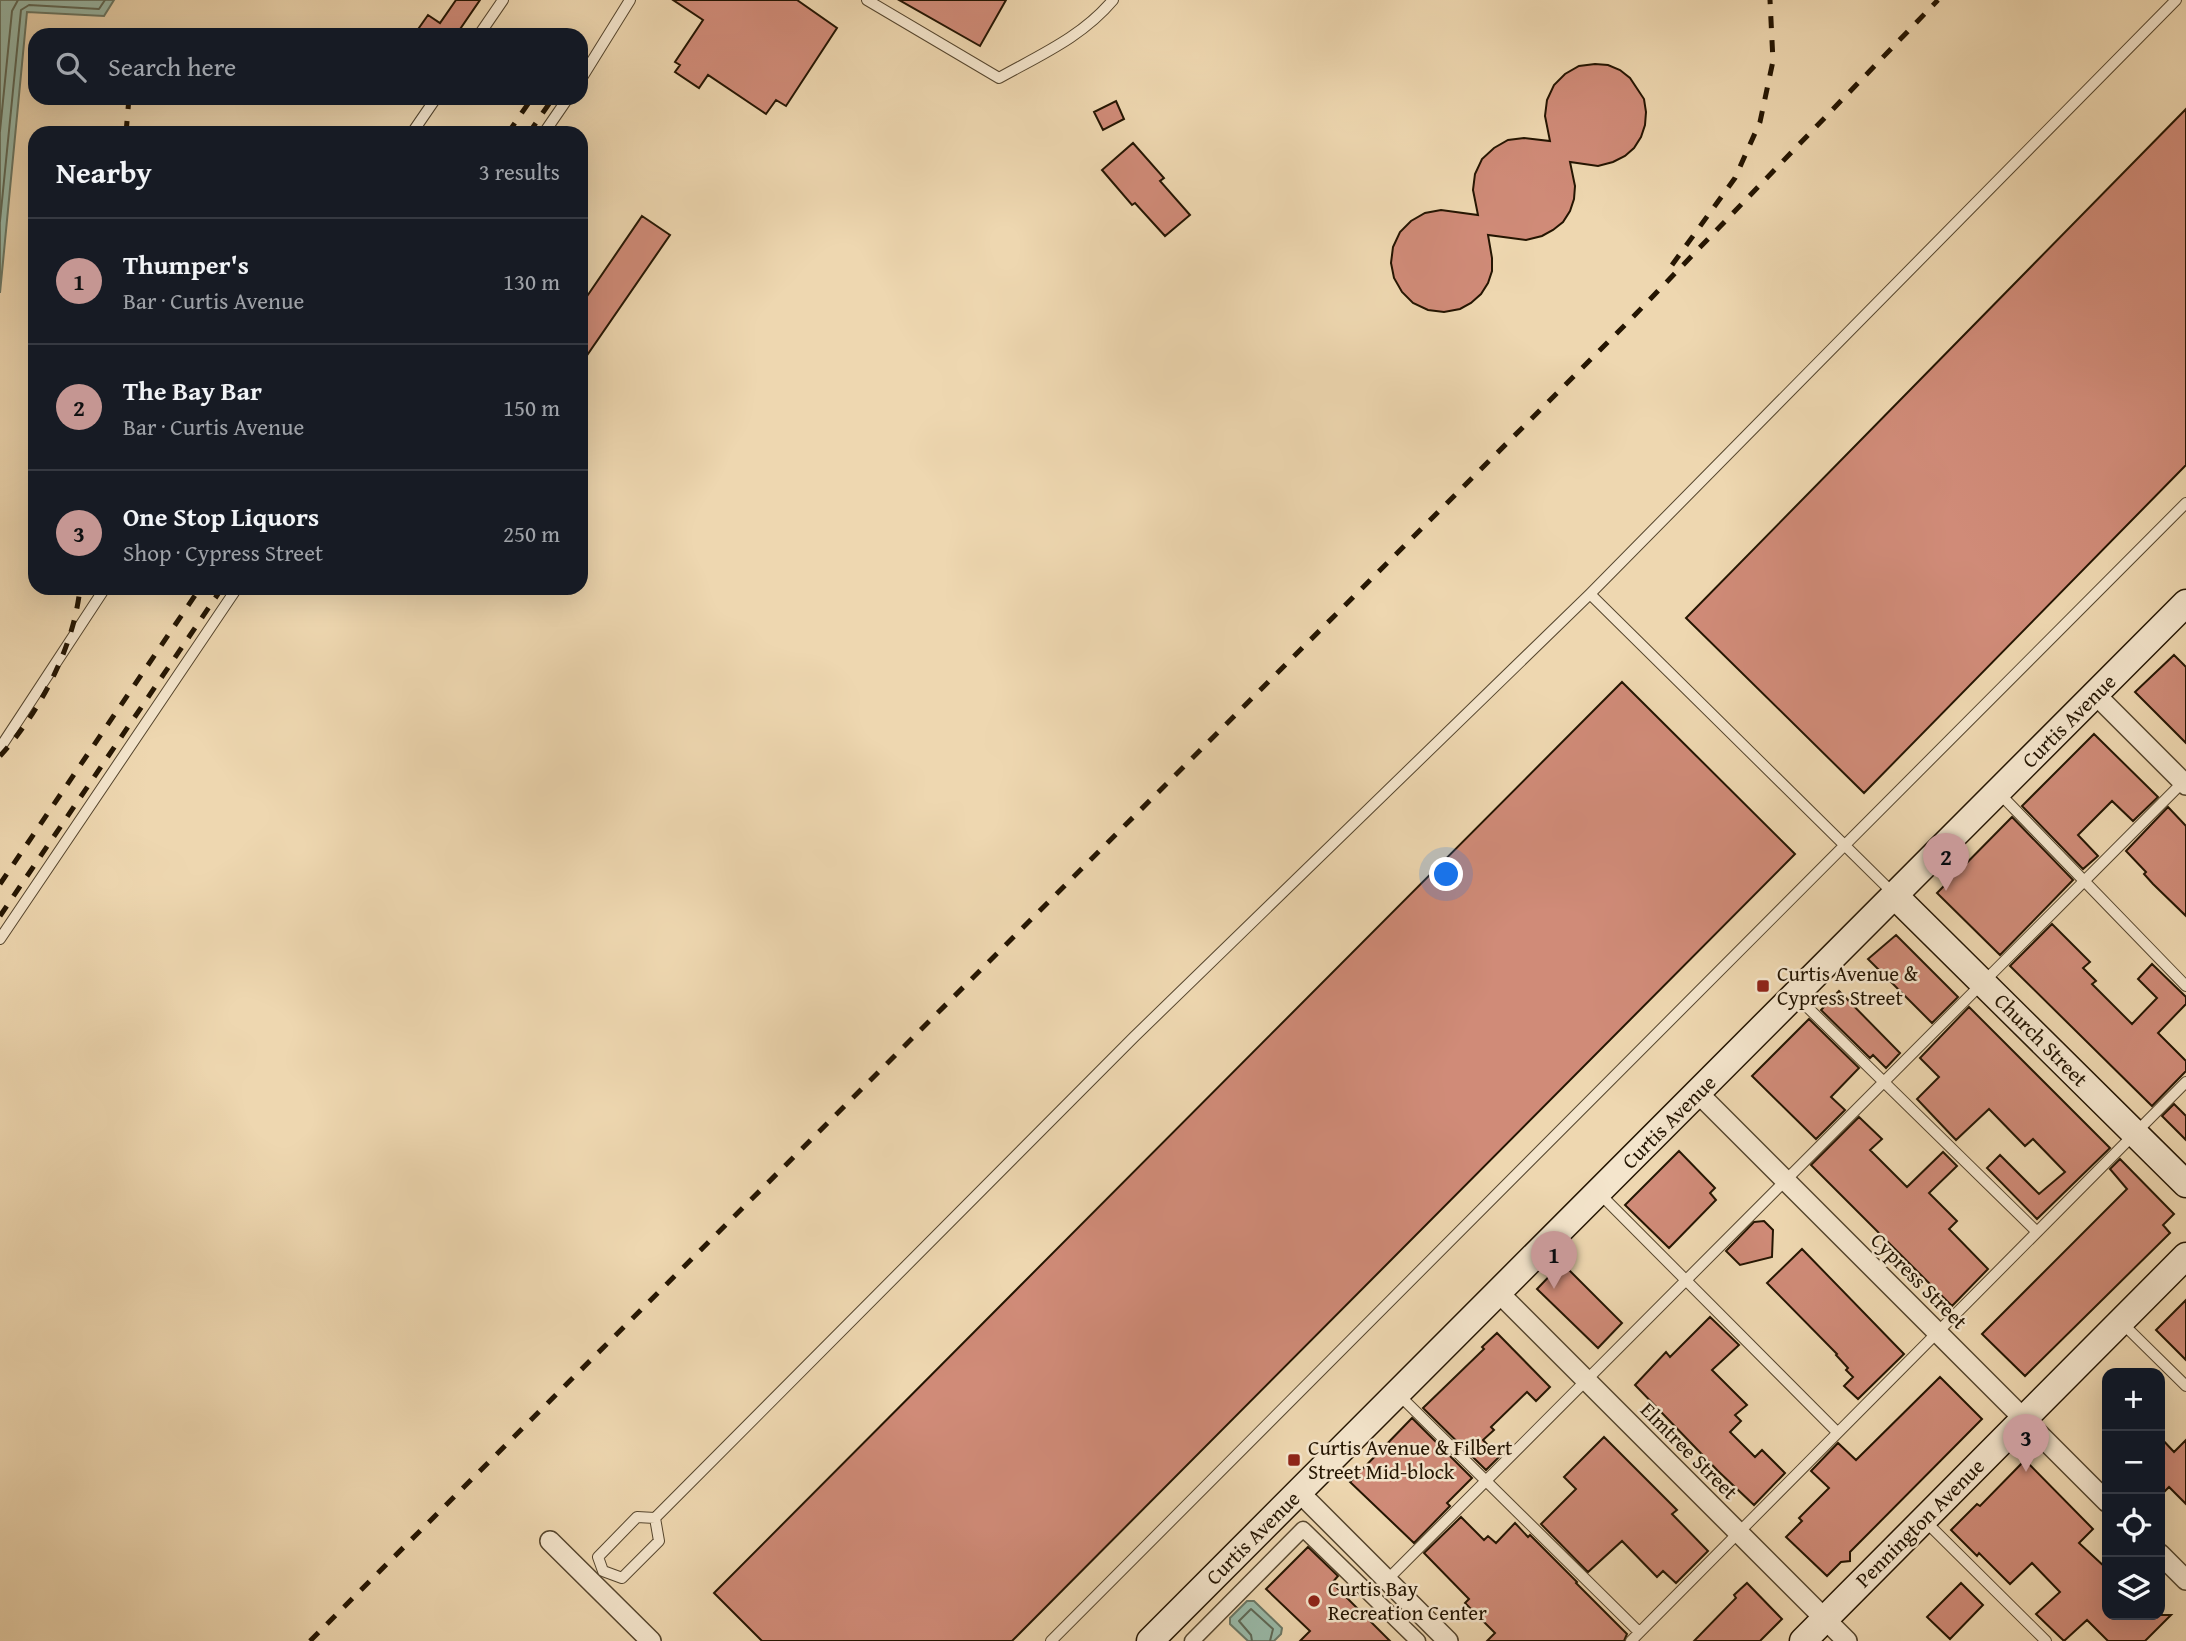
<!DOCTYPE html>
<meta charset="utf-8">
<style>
:root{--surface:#171b24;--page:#20242c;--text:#f1f3f6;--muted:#9ea1a6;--line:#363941;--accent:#c59692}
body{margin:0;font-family:"Gentium Book Plus",serif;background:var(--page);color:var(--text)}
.controls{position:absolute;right:21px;bottom:21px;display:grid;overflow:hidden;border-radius:14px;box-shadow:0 7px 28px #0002}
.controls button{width:63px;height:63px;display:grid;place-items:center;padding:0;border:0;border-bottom:2px solid var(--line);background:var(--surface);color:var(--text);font:35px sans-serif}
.you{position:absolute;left:1447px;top:875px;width:24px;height:24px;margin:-18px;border:5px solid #fff;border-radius:50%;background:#1a73e8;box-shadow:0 0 0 10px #1a73e833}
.badge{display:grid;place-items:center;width:46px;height:46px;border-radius:50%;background:var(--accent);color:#111;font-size:23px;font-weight:700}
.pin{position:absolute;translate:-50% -58px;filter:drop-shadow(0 2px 4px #0008)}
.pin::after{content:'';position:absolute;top:37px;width:24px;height:21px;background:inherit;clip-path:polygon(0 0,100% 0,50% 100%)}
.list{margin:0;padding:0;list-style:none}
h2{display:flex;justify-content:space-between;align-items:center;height:91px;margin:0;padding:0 28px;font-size:30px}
h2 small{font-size:23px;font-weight:400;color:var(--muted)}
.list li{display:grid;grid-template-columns:46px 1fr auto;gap:21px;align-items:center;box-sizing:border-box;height:126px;padding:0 28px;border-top:2px solid var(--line)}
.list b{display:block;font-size:26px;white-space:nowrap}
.list p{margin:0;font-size:23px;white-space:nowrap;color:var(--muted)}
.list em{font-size:23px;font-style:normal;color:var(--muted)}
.icon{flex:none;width:38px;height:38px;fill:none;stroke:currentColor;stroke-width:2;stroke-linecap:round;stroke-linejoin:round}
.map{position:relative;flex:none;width:2186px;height:1641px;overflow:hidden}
.search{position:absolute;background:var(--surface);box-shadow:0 7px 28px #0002;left:28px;top:28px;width:560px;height:77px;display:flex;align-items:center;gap:18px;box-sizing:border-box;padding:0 24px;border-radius:21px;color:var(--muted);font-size:26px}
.panel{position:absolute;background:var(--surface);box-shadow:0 7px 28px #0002;left:28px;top:126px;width:560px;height:469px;border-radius:21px}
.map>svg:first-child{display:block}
.water{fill:#99baa9;stroke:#6a7866;stroke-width:2}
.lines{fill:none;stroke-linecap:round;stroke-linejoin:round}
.shore{stroke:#5e6856;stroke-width:2}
.building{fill:#d08b78;stroke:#241502;stroke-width:2}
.service-casing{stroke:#56462e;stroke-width:12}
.pedestrian-casing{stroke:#56462e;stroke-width:17}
.minor-casing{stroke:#56462e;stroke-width:22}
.secondary-casing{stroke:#241502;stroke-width:29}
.service{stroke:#f4e5cc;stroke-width:10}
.pedestrian{stroke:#f4e5cc;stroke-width:14}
.minor{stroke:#f4e5cc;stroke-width:19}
.secondary{stroke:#f4e5cc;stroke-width:26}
.rail{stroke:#241502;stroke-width:5;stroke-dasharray:12 12;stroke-linecap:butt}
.poi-dot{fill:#8f2418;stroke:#f4e5cc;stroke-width:2.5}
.labels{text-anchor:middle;stroke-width:5;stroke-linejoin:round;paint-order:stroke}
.street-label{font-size:21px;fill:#241502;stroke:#f4e5cc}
.poi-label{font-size:21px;fill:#241502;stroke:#f4e5cc;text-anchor:start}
</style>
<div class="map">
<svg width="2186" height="1641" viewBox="0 0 2186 1641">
<rect width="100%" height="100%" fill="#eed7b0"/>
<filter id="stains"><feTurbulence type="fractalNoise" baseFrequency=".00286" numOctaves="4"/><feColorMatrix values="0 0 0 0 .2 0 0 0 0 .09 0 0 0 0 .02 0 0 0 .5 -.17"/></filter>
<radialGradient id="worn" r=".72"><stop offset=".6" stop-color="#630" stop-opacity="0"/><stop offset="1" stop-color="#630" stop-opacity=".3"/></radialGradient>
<!-- water -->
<path class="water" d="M 0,0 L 114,0 L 104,16 L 27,12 L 0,293 Z
M 1247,1601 L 1254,1601 L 1282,1628 L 1281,1634 L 1274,1641 L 1248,1641 L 1230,1624 L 1230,1618 Z"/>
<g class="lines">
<!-- shore -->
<path class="shore" d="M 0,131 L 12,11 L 18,0
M 0,221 L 21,10 L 29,5 L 99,9 L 105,0
M 1252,1641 L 1251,1635 L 1239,1621 L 1251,1609 L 1273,1629 L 1270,1641"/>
</g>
<!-- building -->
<path class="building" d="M 456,0 L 480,0 L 456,35 L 414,35 L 428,15 L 440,23 Z
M 673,0 L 797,0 L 837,28 L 786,106 L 776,100 L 766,114 L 708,75 L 699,88 L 675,72 L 680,65 L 675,62 L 703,20 Z
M 899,0 L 1006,0 L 980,46 Z
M 1595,64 L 1608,65 L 1620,70 L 1630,78 L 1644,99 L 1646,112 L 1645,125 L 1641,137 L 1634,148 L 1625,156 L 1613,162 L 1598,166 L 1570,162 L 1575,186 L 1574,199 L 1570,211 L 1563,222 L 1553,230 L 1542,236 L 1526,240 L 1488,235 L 1492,258 L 1492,271 L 1488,283 L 1481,294 L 1471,303 L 1460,309 L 1444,312 L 1428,310 L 1413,303 L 1402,292 L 1394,278 L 1391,263 L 1393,247 L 1400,232 L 1411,221 L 1425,213 L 1441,210 L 1478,215 L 1473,190 L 1475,174 L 1482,159 L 1494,148 L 1508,140 L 1524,138 L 1550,141 L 1545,116 L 1547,100 L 1554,85 L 1565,74 L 1579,66 Z
M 1116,101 L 1124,119 L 1103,130 L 1094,112 Z
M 2186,109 L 2186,465 L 1864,793 L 1686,618 Z
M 1133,143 L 1164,178 L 1160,181 L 1190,215 L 1165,236 L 1135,203 L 1132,205 L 1102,170 Z
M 642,216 L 670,235 L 581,364 L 581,305 Z
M 2174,655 L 2186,667 L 2186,743 L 2135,692 Z
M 1622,682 L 1795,854 L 1012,1641 L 762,1641 L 714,1593 Z
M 2094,734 L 2158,797 L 2133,821 L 2112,801 L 2078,835 L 2098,856 L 2083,869 L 2022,806 Z
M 2168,807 L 2186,826 L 2186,916 L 2153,884 L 2144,874 L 2146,872 L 2126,851 Z
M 2012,817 L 2073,880 L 2000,955 L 1937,893 Z
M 2052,924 L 2090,962 L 2083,968 L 2096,981 L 2092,984 L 2132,1024 L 2157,998 L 2138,979 L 2152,964 L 2186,997 L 2186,1004 L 2158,1033 L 2186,1061 L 2186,1071 L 2152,1106 L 2010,966 Z
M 1896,935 L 1958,997 L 1932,1023 L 1868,959 Z
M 1839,991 L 1900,1053 L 1886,1068 L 1873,1055 L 1870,1058 L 1821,1010 Z
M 1969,1007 L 2110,1148 L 2037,1219 L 1987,1168 L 2000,1155 L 2039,1194 L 2065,1172 L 2033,1139 L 2025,1146 L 1989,1109 L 1956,1140 L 1917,1099 L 1939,1077 L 1920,1058 Z
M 1809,1019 L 1859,1068 L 1831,1097 L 1845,1110 L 1816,1139 L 1752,1076 Z
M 2174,1104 L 2186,1116 L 2186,1140 L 2162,1116 Z
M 1859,1117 L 1882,1139 L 1870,1150 L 1907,1187 L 1943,1152 L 1957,1166 L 1929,1193 L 1957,1221 L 1949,1229 L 1988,1269 L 1952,1306 L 1811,1165 Z
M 1679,1151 L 1715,1188 L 1710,1193 L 1716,1200 L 1669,1248 L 1625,1205 Z
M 2120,1159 L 2174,1214 L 2163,1225 L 2170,1233 L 2025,1376 L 1982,1334 L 2127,1189 L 2110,1169 Z
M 1764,1221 L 1773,1230 L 1772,1257 L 1740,1265 L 1726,1251 L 1754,1222 Z
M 1802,1249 L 1904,1354 L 1858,1399 L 1844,1386 L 1853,1377 L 1846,1370 L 1848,1368 L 1836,1355 L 1837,1354 L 1767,1283 Z
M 1562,1263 L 1622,1323 L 1598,1348 L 1537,1289 Z
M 2186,1300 L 2186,1360 L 2156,1330 Z
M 1710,1317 L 1739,1345 L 1712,1370 L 1747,1405 L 1735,1415 L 1741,1421 L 1730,1432 L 1755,1457 L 1762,1450 L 1785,1473 L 1754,1505 L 1718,1471 L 1635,1385 L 1666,1352 L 1670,1357 Z
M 1497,1333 L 1550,1387 L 1536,1401 L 1527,1392 L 1491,1427 L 1494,1430 L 1483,1440 L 1499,1457 L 1486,1470 L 1423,1408 L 1484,1349 L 1482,1347 Z
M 1940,1377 L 1982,1419 L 1850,1552 L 1850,1561 L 1841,1562 L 1827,1576 L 1786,1537 L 1802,1521 L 1799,1518 L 1829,1488 L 1811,1471 L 1838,1443 L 1856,1460 Z
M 1412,1418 L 1472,1478 L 1447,1503 L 1450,1506 L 1414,1543 L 1350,1482 Z
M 1604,1437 L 1677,1510 L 1672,1514 L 1708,1551 L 1676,1583 L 1663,1571 L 1657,1577 L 1622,1541 L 1588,1572 L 1541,1524 L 1576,1489 L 1564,1477 Z
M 2160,1437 L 2174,1452 L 2186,1440 L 2186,1504 L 2169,1487 L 2160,1496 Z
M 2025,1460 L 2093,1529 L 2079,1543 L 2107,1569 L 2107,1615 L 2171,1615 L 2145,1641 L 2108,1641 L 2087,1620 L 2064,1641 L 2036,1614 L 2060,1592 L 2032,1563 L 2010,1584 L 1979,1553 L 1977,1556 L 1951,1530 L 1977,1504 L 1980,1506 Z
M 1461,1517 L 1484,1540 L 1488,1536 L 1496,1543 L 1515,1523 L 1528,1537 L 1530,1535 L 1577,1582 L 1576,1583 L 1627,1634 L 1624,1641 L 1487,1641 L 1495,1633 L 1465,1603 L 1469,1599 L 1424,1553 Z
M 1308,1547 L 1338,1576 L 1332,1583 L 1390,1641 L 1300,1641 L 1310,1631 L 1266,1589 Z
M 1747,1583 L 1782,1619 L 1760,1641 L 1694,1641 L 1736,1598 L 1734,1595 Z
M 1961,1583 L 1983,1605 L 1950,1639 L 1927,1617 Z"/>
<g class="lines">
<!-- service casing -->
<g class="service-casing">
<path id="service" d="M 867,0 L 999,78 C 1040,55 1082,37 1113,0
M 479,35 L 503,0
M 581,79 L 630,0
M 412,133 L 436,98
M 544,133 L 568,98
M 1590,594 L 1893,893
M 0,748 L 105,588
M 1998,792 L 2186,986
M 0,939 L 237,588
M 1796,996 L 2037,1232
M 1599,1193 L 1837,1432
M 2121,1322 L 2186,1386
M 1398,1394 L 1639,1632
M 1924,1520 L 2046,1641
M 603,1571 L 598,1557 L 637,1517 L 655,1518 L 1134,1037 L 1590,594 L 2176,0
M 603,1571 L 622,1578 L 659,1541 L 655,1518
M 1387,1580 L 2185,780
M 1051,1641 L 2186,503
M 1631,1641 L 2186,1082"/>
</g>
<!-- pedestrian casing -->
<g class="pedestrian-casing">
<path id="pedestrian" d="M 1192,1641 L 1303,1529 L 1418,1641"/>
</g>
<!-- minor casing -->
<g class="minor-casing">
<path id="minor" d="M 2095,694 L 2186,785
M 1698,1093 L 2107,1502
M 1499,1293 L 1847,1641
M 1299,1492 L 1448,1641
M 550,1541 L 651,1641
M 2160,1554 L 2186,1580"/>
</g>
<!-- secondary casing -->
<g class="secondary-casing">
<path id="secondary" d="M 1895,896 L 2186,1184
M 1150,1641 L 2186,603
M 1803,1641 L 2186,1256"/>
</g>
<!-- service -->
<use href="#service" class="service"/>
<!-- pedestrian -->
<use href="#pedestrian" class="pedestrian"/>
<!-- minor -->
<use href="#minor" class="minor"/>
<!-- secondary -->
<use href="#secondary" class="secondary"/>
<!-- rail -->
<path class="rail" d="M 126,133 L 129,98
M 508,133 L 532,98
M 529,133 L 553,98
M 1672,265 L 1735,178 L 1760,122 L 1773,61 L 1770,0
M 0,756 C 40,712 74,647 80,588
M 0,884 L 200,588
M 0,916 L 222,588
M 310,1641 L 1632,318 L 1938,0"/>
</g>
<!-- markers -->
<g class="poi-dot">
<rect x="1756" y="979" width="14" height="14" rx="3.5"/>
<rect x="1287" y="1453" width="14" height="14" rx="3.5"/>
<circle cx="1314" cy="1601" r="7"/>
</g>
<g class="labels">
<!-- street labels -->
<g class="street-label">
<text transform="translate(2069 721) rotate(-45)" y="7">Curtis Avenue</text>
<text transform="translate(2041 1040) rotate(45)" y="7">Church Street</text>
<text transform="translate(1669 1122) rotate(-45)" y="7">Curtis Avenue</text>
<text transform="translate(1919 1281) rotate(45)" y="7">Cypress Street</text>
<text transform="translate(1689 1451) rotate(45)" y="7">Elmtree Street</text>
<text transform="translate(1920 1523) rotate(-45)" y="7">Pennington Avenue</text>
<text transform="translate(1253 1538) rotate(-45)" y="7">Curtis Avenue</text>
</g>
<!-- poi labels -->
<g class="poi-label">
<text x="1777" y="981">Curtis Avenue &amp;<tspan x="1777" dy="24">Cypress Street</tspan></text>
<text x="1308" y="1455">Curtis Avenue &amp; Filbert<tspan x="1308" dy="24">Street Mid-block</tspan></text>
<text x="1328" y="1596">Curtis Bay<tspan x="1328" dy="24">Recreation Center</tspan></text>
</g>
</g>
<rect width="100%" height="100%" filter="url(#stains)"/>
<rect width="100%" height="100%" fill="url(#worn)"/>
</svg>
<div class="controls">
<button>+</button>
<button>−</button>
<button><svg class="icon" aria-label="locate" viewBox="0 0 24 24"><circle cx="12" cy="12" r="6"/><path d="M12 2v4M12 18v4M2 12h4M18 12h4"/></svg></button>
<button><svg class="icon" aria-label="layers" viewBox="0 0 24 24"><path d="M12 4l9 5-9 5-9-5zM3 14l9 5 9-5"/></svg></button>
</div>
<div class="you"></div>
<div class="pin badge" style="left:1554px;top:1289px">1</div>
<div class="pin badge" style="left:1946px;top:891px">2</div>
<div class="pin badge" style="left:2026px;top:1472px">3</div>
<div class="search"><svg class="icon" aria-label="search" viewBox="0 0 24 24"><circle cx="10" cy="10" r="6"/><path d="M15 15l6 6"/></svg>Search here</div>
<section class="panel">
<h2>Nearby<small>3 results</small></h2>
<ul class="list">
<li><span class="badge">1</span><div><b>Thumper's</b><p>Bar · Curtis Avenue</p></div><em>130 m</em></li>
<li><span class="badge">2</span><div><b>The Bay Bar</b><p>Bar · Curtis Avenue</p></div><em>150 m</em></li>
<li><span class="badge">3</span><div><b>One Stop Liquors</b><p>Shop · Cypress Street</p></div><em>250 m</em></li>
</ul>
</section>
</div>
